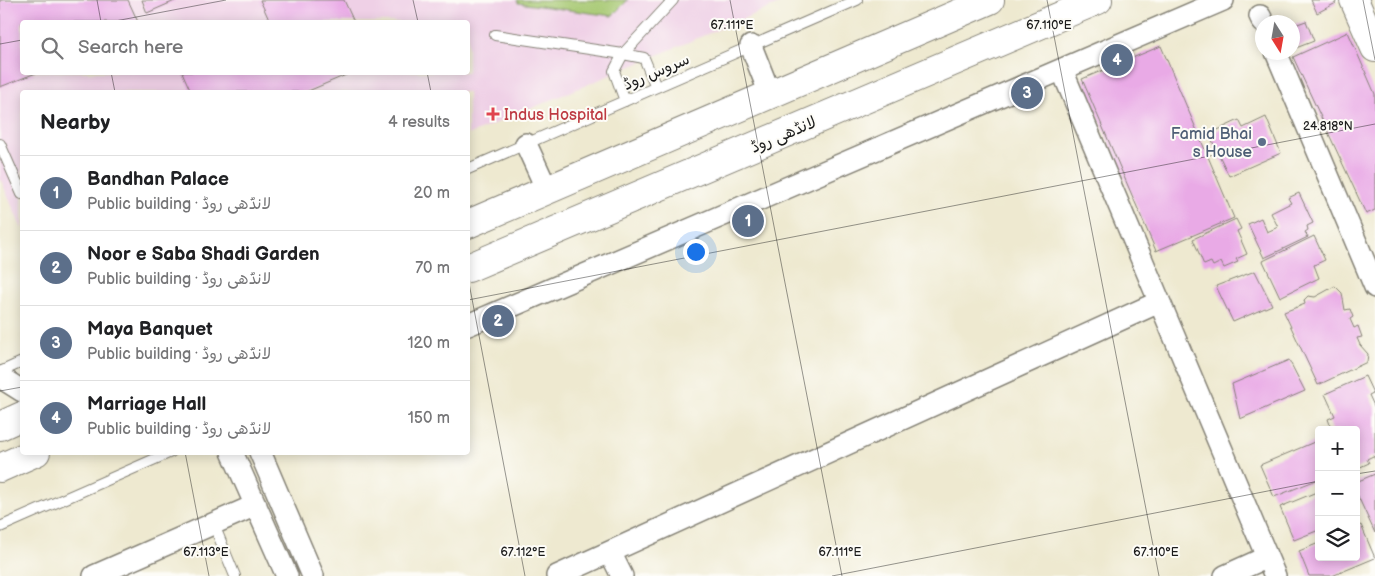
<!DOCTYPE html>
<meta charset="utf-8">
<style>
:root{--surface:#fff;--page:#f2f2f2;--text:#202124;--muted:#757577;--line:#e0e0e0;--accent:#d93025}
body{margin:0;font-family:"Balsamiq Sans","Playpen Sans Arabic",sans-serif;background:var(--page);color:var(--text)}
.controls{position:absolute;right:15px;bottom:15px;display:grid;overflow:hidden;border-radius:5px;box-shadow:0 2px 12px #0003}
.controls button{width:45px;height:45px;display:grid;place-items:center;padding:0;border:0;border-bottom:1px solid var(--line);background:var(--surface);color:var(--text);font:25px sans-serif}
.compass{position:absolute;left:1255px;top:15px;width:45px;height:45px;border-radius:50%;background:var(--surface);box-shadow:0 2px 12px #0003;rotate:169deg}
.you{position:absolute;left:695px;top:251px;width:18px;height:18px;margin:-12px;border:4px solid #fff;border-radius:50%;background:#1a73e8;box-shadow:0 0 0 8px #1a73e833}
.badge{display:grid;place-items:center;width:32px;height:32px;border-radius:50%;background:var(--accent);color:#fff;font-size:16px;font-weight:700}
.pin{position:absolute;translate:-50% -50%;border:2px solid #fff;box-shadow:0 1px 5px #0006}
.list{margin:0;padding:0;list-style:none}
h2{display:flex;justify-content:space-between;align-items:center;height:65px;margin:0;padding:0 20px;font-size:21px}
h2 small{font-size:16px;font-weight:400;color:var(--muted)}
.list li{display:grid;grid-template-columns:32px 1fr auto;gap:15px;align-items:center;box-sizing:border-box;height:75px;padding:0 20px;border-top:1px solid var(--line)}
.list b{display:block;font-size:19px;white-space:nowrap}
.list p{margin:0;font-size:16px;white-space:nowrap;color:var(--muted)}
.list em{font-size:16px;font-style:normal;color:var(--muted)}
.icon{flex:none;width:28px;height:28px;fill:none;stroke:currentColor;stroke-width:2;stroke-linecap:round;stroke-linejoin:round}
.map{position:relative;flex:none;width:1375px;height:576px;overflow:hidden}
.search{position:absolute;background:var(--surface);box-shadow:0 2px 12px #0003;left:20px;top:20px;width:450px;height:55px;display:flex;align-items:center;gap:12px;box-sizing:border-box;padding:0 18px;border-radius:5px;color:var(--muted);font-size:19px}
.panel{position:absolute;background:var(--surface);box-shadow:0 2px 12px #0003;left:20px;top:90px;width:450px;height:365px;border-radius:5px}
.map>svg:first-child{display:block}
.built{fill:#efd0e6;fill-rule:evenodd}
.green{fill:#a5c76f;stroke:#607246}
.building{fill:#e9aae6}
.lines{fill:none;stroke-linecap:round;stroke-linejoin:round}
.service-casing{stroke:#858276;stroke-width:12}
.minor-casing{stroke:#858276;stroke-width:24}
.secondary-casing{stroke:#858276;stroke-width:30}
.primary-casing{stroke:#858276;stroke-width:30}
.service{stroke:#fff;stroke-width:10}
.minor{stroke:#fff;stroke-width:21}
.secondary{stroke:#fff;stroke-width:28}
.primary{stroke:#fff;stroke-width:28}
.ticks{fill:none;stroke:#1c1c1c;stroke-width:1;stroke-opacity:0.45}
.health-dot{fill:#e0444e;stroke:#fdfcf7;stroke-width:2}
.service-dot{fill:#5c6f8a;stroke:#fdfcf7;stroke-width:2}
.labels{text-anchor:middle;stroke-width:4;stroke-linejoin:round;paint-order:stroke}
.street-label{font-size:16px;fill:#1c1c1c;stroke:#fdfcf7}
.health-label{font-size:16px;fill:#be3a42;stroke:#fdfcf7;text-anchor:start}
.service-label{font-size:16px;fill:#4e5e75;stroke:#fdfcf7;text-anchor:end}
.ticks-label{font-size:12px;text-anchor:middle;fill:#1c1c1c;stroke:#fdfcf7;stroke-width:4;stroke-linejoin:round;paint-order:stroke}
</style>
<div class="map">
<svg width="1375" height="576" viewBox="0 0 1375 576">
<rect width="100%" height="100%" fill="#fdfcf7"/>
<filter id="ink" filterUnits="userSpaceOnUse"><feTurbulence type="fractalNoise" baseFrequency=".02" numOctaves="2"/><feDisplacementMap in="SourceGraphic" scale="10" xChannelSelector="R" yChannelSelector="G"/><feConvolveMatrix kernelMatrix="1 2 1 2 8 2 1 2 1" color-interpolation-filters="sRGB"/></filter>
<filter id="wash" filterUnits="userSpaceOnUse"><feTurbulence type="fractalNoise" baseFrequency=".0096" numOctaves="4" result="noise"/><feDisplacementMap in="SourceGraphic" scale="20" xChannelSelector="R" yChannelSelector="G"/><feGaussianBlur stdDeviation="1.12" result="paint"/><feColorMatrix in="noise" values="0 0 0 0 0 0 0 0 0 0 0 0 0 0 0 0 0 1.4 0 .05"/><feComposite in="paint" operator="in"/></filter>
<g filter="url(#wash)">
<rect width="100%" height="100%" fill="#eee9d0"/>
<!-- built -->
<path class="built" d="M 0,0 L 788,0 L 468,135 L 468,92 L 22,92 L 22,229 L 0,178 ZM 22,22 L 468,22 L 468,72 L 22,72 Z"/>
<!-- green -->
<path class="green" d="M 517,0 L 628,0 L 612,16 L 518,3 Z"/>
<g id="blocks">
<!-- building -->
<path class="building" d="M 0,0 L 128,0 L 138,22 L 22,22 L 22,72 L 36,73 L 0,87 Z
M 142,0 L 177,0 L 147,13 Z
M 260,0 L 344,0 L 354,22 L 270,22 Z
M 1311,0 L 1335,0 L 1336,3 L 1317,13 Z
M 1306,21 L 1314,41 L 1296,48 L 1292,40 L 1292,26 Z
M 1348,32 L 1375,94 L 1375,210 L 1366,214 L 1293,57 Z
M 1161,46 L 1234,218 L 1156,251 L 1082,79 Z
M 182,72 L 353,72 L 306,92 L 191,92 Z
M 1266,117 L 1281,153 L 1229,176 L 1209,134 L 1239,120 L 1243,128 Z
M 1299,193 L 1313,223 L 1307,226 L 1308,230 L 1305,232 L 1308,237 L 1264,258 L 1248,224 L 1261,218 L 1267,232 L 1278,227 L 1271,213 L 1291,203 L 1288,198 Z
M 1236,219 L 1241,229 L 1237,231 L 1247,254 L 1236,259 L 1238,262 L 1224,268 L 1221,262 L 1213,266 L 1211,262 L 1204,265 L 1193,239 Z
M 1314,236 L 1325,260 L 1314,265 L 1319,278 L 1280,297 L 1263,261 Z
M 1255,271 L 1272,305 L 1233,322 L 1216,286 Z
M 1335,286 L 1342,293 L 1345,310 L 1350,309 L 1353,317 L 1350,319 L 1354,328 L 1358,326 L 1362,337 L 1357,338 L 1360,345 L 1368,354 L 1367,362 L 1318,385 L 1284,312 L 1305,304 L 1304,300 L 1308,296 L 1315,297 Z
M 1289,360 L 1305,391 L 1240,419 L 1232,384 Z
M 1365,376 L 1373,393 L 1369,395 L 1375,408 L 1375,459 L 1373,456 L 1367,459 L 1369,463 L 1356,469 L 1356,430 L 1332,430 L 1328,419 L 1335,416 L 1325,394 Z
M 1319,440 L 1319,479 L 1274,497 L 1260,465 Z
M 1375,474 L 1375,533 L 1356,492 L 1356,482 Z
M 1319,491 L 1319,530 L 1294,540 L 1280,507 Z
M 1361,525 L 1375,558 L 1332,576 L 1309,576 L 1299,551 L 1319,543 L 1319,557 L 1356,557 L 1356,527 Z"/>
</g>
</g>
<g filter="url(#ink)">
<use href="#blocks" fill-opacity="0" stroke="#858276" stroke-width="1"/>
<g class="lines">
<!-- service casing -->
<g class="service-casing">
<path id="service" d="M 495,35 L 623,54 L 614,71 L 625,101
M 656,87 L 644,58 L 623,54 L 673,0
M 0,144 L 22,194
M 468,169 L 857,0
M 0,372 L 22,362
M 214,525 L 235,576
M 0,527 L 171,452"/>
</g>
<!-- minor casing -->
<g class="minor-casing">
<path id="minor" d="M 1260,16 L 1263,22
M 751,46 L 770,94
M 1276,52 L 1375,287
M 1062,70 L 1275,576
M 526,144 L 547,190
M 468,325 L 1223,0
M 0,377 L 22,391
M 232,452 L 287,576
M 260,452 L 313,576
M 610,552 L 622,576
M 94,576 L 256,505
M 557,576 L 1159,302
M 1225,576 L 1267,557"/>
</g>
<!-- secondary casing -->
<g class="secondary-casing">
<path id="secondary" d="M 1354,0 L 1375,48"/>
</g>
<!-- primary casing -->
<g class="primary-casing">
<path id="primary" d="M 468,224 L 990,0
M 468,268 L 1098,0
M 0,426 L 22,416
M 0,468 L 36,452"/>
</g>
<!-- service -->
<use href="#service" class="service"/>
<!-- minor -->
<use href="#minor" class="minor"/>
<!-- secondary -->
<use href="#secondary" class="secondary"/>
<!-- primary -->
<use href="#primary" class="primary"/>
</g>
</g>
<!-- ticks -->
<path class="ticks" d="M 97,0 L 101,22M 413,0 L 418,22M 730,0 L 842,576M 1047,0 L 1159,576M 1363,0 L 1375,60M 110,22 L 226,0M 0,44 L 22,40M 111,72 L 115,92M 427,72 L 431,92M 468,278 L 525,576M 468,300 L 1375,124M 0,391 L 22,387M 185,452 L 209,576M 1356,474 L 1375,471M 832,576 L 1319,481"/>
<!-- markers -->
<path class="health-dot" d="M490.5 106.5h5v5h5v5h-5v5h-5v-5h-5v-5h5z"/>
<circle class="service-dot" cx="1262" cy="142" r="5"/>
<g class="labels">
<!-- street labels -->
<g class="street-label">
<text transform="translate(656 71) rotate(-23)" y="6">سروس روڈ</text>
<text transform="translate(783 134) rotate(-23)" y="6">لانڈھی روڈ</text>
</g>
<!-- health labels -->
<g class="health-label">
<text x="504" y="120">Indus Hospital</text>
</g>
<!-- service labels -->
<g class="service-label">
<text x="1252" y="139">Famid Bhai<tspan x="1252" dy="18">s House</tspan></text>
</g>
</g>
<g class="ticks-label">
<text x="732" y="29">67.111°E</text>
<text x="1049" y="29">67.110°E</text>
<text x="1328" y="130">24.818°N</text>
<text x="206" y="556">67.113°E</text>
<text x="523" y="556">67.112°E</text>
<text x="840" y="556">67.111°E</text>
<text x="1156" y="556">67.110°E</text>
</g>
</svg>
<div class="controls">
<button>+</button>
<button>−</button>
<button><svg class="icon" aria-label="layers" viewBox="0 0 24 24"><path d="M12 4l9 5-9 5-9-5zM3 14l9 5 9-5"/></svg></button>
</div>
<svg class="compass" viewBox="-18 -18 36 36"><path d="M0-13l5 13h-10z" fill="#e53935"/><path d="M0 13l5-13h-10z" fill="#757577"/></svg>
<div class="you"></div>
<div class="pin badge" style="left:748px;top:221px;background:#5c6f8a">1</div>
<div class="pin badge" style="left:498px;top:321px;background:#5c6f8a">2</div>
<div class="pin badge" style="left:1027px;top:93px;background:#5c6f8a">3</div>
<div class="pin badge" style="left:1117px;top:60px;background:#5c6f8a">4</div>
<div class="search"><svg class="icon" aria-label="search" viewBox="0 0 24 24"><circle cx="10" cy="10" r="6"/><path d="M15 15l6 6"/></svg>Search here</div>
<section class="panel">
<h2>Nearby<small>4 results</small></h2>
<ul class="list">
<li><span class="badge" style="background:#5c6f8a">1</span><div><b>Bandhan Palace</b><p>Public building · لانڈھی روڈ</p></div><em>20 m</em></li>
<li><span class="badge" style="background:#5c6f8a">2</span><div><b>Noor e Saba Shadi Garden</b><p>Public building · لانڈھی روڈ</p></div><em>70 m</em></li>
<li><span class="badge" style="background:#5c6f8a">3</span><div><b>Maya Banquet</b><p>Public building · لانڈھی روڈ</p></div><em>120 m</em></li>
<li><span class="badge" style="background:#5c6f8a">4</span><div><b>Marriage Hall</b><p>Public building · لانڈھی روڈ</p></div><em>150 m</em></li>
</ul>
</section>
</div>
